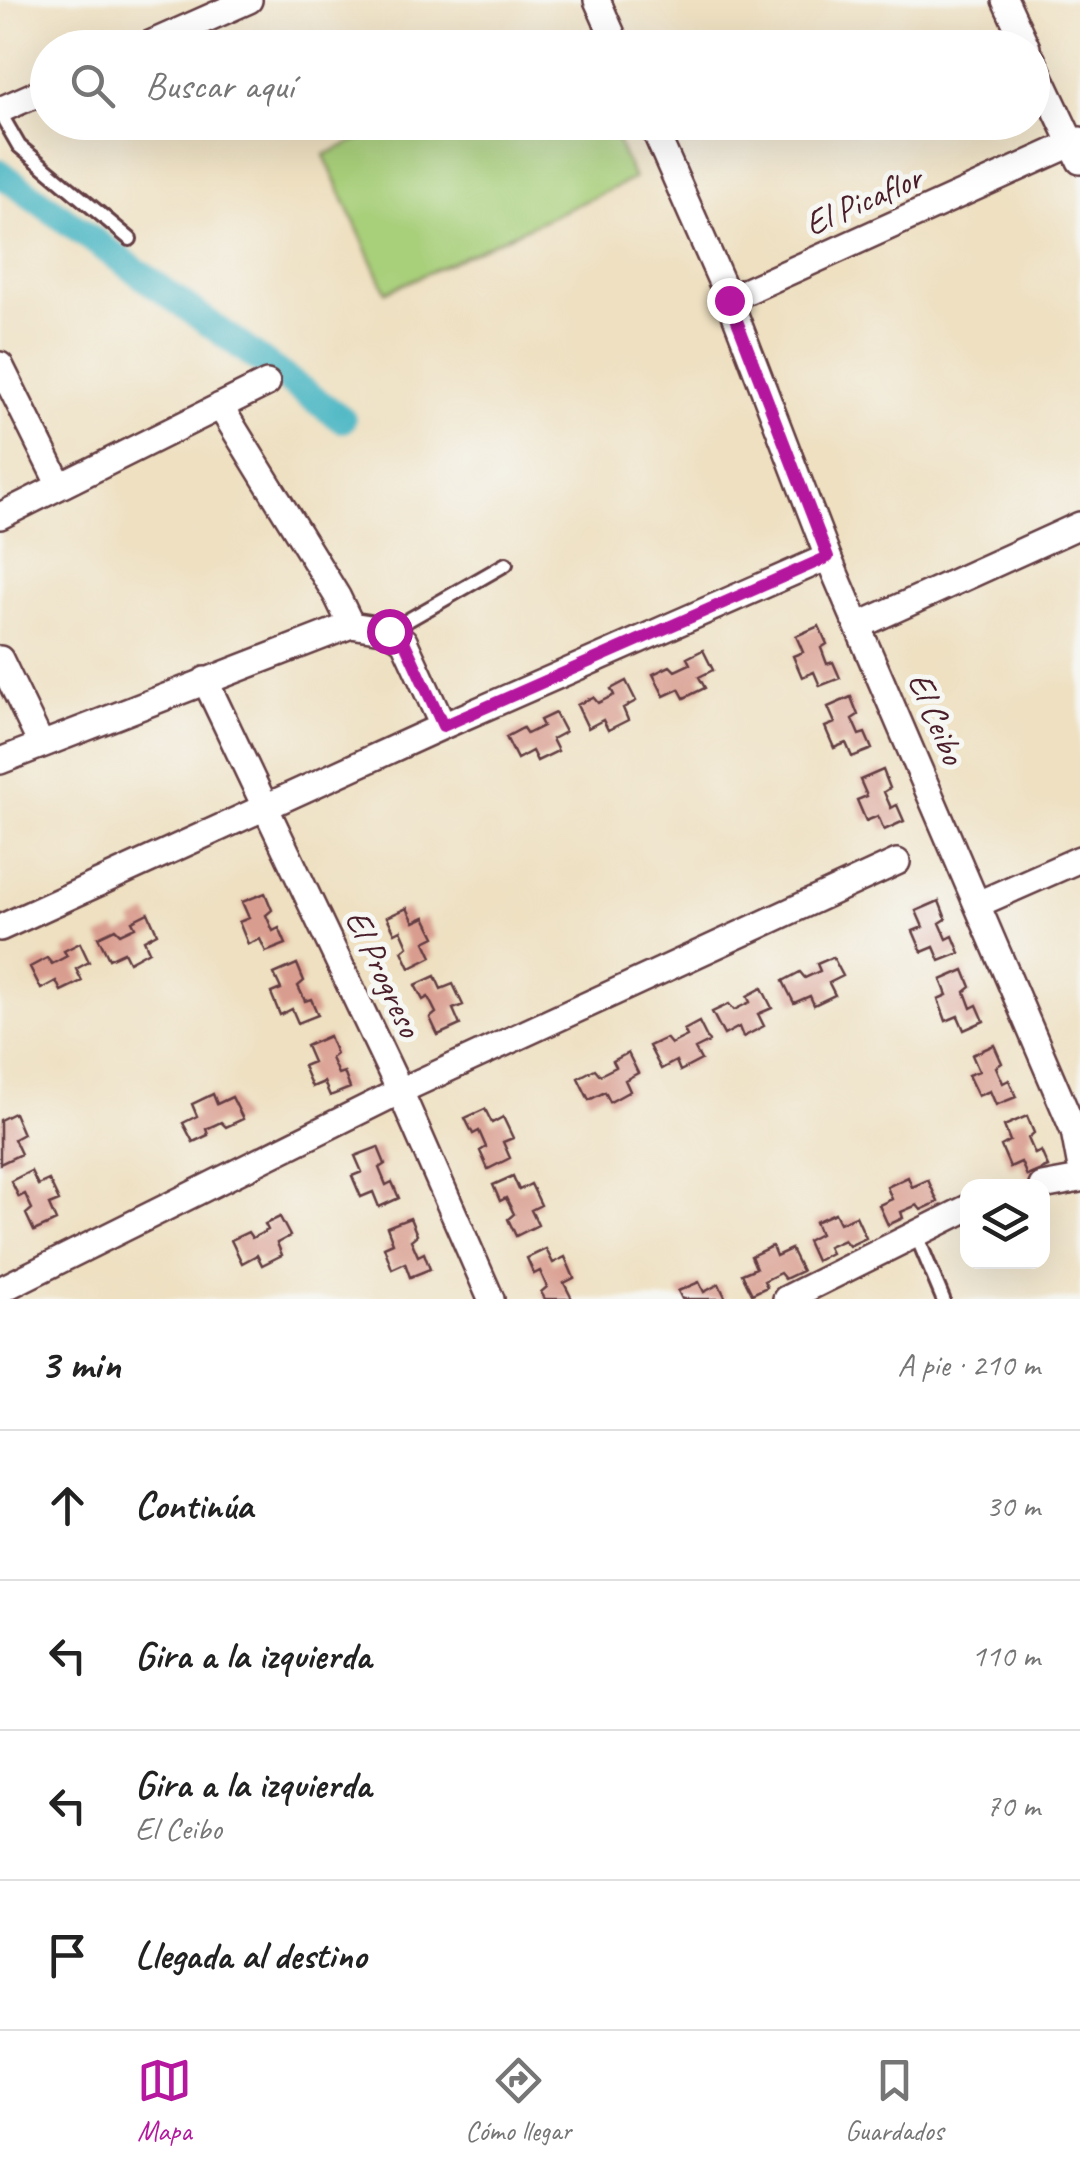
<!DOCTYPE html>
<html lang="es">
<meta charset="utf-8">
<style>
:root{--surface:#fff;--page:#f6f6f6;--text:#222;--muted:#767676;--line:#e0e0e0;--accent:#b5179e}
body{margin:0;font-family:Caveat,sans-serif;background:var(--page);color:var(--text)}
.controls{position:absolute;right:30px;bottom:30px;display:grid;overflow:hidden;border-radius:20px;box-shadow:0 10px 40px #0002}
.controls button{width:90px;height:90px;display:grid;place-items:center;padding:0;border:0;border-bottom:2px solid var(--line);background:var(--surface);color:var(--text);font:50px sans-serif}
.stop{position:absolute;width:30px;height:30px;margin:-22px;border:8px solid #b5179e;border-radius:50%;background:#fff}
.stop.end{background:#b5179e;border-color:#fff;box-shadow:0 2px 10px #0008}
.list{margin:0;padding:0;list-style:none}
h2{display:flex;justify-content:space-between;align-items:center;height:130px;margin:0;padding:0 40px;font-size:42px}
h2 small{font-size:32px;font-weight:400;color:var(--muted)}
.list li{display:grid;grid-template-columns:65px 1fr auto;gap:30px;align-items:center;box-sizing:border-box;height:150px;padding:0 40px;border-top:2px solid var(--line)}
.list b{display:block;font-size:38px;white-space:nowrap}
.list p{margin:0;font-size:32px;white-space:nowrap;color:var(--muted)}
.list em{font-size:32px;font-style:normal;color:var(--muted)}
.icon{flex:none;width:55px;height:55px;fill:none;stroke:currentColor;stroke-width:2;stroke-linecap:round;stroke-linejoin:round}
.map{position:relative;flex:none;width:1080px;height:1299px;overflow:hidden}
.search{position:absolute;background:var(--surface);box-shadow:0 10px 40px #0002;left:30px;right:30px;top:30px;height:110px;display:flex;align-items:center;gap:25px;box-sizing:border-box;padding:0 35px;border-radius:55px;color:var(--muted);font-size:38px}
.sheet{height:730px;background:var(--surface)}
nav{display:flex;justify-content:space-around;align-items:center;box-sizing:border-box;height:140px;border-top:2px solid var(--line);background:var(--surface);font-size:28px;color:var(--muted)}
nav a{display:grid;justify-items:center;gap:5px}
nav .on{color:var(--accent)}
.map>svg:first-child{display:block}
.green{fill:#a8cf7a;stroke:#797752;stroke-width:2.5}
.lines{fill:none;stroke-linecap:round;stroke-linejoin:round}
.canal{stroke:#47b5c2;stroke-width:28}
.building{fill:#d99d8f}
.service-casing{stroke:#633c42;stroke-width:18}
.minor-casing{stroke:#633c42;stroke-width:30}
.service{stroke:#fff;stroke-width:12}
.minor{stroke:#fff;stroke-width:25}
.route{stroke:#b5179e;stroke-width:12}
.labels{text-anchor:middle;stroke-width:10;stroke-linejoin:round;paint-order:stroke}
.street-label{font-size:35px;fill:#4a1f2b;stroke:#f6f6f2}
</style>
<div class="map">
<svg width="1080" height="1299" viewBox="0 0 1080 1299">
<rect width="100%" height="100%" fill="#f6f6f2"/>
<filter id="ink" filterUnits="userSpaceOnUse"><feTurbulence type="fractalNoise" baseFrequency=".01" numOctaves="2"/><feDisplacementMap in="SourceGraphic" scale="20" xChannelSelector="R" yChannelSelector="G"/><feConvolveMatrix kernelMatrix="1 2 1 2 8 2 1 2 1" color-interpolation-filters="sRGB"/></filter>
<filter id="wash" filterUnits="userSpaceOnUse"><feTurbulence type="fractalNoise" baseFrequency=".0048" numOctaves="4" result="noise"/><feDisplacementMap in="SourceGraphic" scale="40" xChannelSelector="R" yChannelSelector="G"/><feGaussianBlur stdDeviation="2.25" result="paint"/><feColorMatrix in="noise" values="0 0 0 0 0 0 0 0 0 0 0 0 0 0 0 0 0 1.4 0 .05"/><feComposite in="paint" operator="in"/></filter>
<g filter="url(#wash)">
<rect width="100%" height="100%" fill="#eee0c1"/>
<!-- green -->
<path class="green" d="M 394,123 L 609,123 L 634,179 L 386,292 L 324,155 Z"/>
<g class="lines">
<!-- canal -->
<path class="canal" d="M 0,173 L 342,419"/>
</g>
<g id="blocks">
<!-- building -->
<path class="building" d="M 819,626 L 827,644 L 821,648 L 827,664 L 833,662 L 840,678 L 820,686 L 814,672 L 802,677 L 793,656 L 803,652 L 796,636 Z
M 703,650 L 713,670 L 699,677 L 705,688 L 684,698 L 679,689 L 664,696 L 653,674 L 670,666 L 675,671 L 690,664 L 687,658 Z
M 626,681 L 636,701 L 623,708 L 628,720 L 608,730 L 603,720 L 588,728 L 577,705 L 593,697 L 598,703 L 614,695 L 611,689 Z
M 851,697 L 858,715 L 852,719 L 859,735 L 865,733 L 872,749 L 852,757 L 846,743 L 834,748 L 825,727 L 835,723 L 828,707 Z
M 555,713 L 565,732 L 552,739 L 558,751 L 537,761 L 532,751 L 517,759 L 506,737 L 523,728 L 527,734 L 543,726 L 540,720 Z
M 883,770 L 890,788 L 884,792 L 891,808 L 897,805 L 904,821 L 884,830 L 878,816 L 866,821 L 857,800 L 867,796 L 860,780 Z
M 265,893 L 272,910 L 266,915 L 273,931 L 279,928 L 286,944 L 266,952 L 260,939 L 248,944 L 239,922 L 249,918 L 242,902 Z
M 939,901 L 946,919 L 940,923 L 947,939 L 953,936 L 960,953 L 940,961 L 934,947 L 922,952 L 913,931 L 923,927 L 916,911 Z
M 407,908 L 414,922 L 425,917 L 435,937 L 425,942 L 432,957 L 410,968 L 402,951 L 408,946 L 401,930 L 395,933 L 387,917 Z
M 148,913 L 157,933 L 144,940 L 149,951 L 129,962 L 124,952 L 109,959 L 98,937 L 115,929 L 120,934 L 135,927 L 132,921 Z
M 80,943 L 89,962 L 76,969 L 82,981 L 61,991 L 56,981 L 41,989 L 30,967 L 47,958 L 52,964 L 67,956 L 64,951 Z
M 833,957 L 843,976 L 829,983 L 835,995 L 814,1005 L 810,996 L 794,1003 L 783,981 L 800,972 L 805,978 L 820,971 L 817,964 Z
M 297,964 L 304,981 L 298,986 L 305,1001 L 311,999 L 318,1015 L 298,1023 L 292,1009 L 280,1015 L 271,993 L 281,989 L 274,974 Z
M 964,970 L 971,987 L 965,992 L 971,1008 L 977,1005 L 984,1021 L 964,1030 L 958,1016 L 946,1021 L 938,999 L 947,995 L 941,980 Z
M 435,976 L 441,989 L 453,984 L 463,1005 L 453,1009 L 460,1025 L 438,1035 L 430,1018 L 436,1013 L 428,997 L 423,1000 L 415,985 Z
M 762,988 L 772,1008 L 758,1014 L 764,1026 L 743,1037 L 739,1027 L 724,1035 L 712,1012 L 729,1004 L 734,1010 L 750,1002 L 747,996 Z
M 699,1022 L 709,1042 L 695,1049 L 701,1060 L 680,1071 L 676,1061 L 661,1069 L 649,1046 L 666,1038 L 671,1044 L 687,1036 L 684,1030 Z
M 329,1036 L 336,1054 L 331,1058 L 338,1074 L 344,1072 L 350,1088 L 330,1096 L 324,1082 L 312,1087 L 303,1066 L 313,1062 L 306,1046 Z
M 994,1045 L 1002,1063 L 996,1067 L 1003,1083 L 1009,1080 L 1016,1097 L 996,1105 L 990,1091 L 978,1096 L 968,1075 L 979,1071 L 972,1055 Z
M 628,1053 L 638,1073 L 625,1080 L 630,1091 L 610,1102 L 605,1092 L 589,1100 L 578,1078 L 595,1069 L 600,1075 L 616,1067 L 613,1061 Z
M 213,1094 L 217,1104 L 232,1097 L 243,1119 L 226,1127 L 221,1122 L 206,1129 L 208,1135 L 193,1142 L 183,1123 L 197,1116 L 192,1104 Z
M 485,1109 L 492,1123 L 503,1117 L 513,1138 L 503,1142 L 510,1158 L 488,1169 L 480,1151 L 486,1147 L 479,1131 L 473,1134 L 465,1118 Z
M 14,1113 L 23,1134 L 14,1139 L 21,1154 L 0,1164 L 0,1120 Z
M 1027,1116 L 1034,1133 L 1028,1138 L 1035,1154 L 1041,1151 L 1048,1167 L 1027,1176 L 1021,1162 L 1010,1167 L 1001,1146 L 1010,1141 L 1004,1126 Z
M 378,1147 L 385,1164 L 379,1168 L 386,1185 L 392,1182 L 399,1198 L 379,1207 L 373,1192 L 361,1197 L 352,1176 L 362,1172 L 355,1156 Z
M 31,1171 L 38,1185 L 49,1180 L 59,1201 L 49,1205 L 56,1221 L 34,1231 L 26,1214 L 32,1209 L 25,1194 L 19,1197 L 11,1181 Z
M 513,1176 L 519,1190 L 531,1184 L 541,1205 L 531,1210 L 538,1225 L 516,1236 L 508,1219 L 514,1214 L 506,1198 L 500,1201 L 493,1185 Z
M 908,1177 L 912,1187 L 928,1180 L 938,1202 L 921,1210 L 917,1205 L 901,1212 L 903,1218 L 888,1225 L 879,1205 L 892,1199 L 887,1187 Z
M 835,1213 L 840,1223 L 856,1216 L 866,1238 L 849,1246 L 844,1240 L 828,1247 L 831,1253 L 816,1261 L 807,1241 L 820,1234 L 815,1222 Z
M 280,1217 L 290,1236 L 277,1243 L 282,1255 L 262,1265 L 257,1255 L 242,1263 L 231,1240 L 248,1232 L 252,1238 L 268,1230 L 265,1224 Z
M 410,1218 L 417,1235 L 411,1240 L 418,1256 L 424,1253 L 430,1269 L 410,1277 L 405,1263 L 392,1269 L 384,1247 L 393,1243 L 387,1227 Z
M 772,1246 L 776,1256 L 791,1249 L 802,1271 L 785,1279 L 780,1273 L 764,1281 L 767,1287 L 752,1294 L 742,1274 L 756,1268 L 751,1256 Z
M 546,1249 L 553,1263 L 565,1257 L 574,1278 L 564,1283 L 572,1299 L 545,1299 L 541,1292 L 547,1287 L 540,1271 L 534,1274 L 527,1258 Z
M 699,1282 L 704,1292 L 719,1284 L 726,1299 L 682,1299 L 678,1291 Z"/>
</g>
</g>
<g filter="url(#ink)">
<use href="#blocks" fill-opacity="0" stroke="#633c42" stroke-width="2.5"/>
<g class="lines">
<!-- service casing -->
<g class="service-casing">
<path id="service" d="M 0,113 L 19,146 L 130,239
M 389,631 L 506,564
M 915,1232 L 943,1299"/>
</g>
<!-- minor casing -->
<g class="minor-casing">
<path id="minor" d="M 597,0 L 618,48
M 1005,0 L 1027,48
M 141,48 L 249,0
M 1032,59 L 1080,161
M 0,110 L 48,89
M 651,122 L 729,299 L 828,557 L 1074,1131 L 1080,1163
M 729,299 L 1080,140
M 0,365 L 60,486
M 220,406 L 337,596 L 351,625 L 389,631 L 404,641 L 443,726
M 0,516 L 267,383
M 860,625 L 1080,525
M 0,659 L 41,744
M 205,680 L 400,1091 L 491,1299
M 0,761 L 351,625
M 978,904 L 1080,859
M 0,928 L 443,726 L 828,557
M 1042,1186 L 1080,1179
M 0,1290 L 400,1091 L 897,862
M 786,1299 L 968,1208"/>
</g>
<!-- service -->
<use href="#service" class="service"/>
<!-- minor -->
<use href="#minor" class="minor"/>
</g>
</g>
<g class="lines" filter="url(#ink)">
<!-- route -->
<path class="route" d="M 389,631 L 404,641 L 443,726 L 828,557 L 729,300"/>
</g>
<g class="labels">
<!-- street labels -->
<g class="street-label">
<text transform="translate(863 200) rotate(-24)" y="12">El Picaflor</text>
<text transform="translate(937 718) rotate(67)" y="12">El Ceibo</text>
<text transform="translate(384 973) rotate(65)" y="12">El Progreso</text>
</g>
</g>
</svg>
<div class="controls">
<button><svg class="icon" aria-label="layers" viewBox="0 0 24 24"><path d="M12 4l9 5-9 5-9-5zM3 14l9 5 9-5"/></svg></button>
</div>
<div class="stop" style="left:389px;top:631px"></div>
<div class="stop end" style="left:729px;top:300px"></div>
<div class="search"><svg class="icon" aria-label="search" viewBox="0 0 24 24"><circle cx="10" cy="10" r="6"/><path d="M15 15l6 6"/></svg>Buscar aquí</div>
</div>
<section class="sheet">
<h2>3 min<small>A pie · 210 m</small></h2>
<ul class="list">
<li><svg class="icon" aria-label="ahead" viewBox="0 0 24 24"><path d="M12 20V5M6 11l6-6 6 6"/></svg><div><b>Continúa</b></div><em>30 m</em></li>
<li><svg class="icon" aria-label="left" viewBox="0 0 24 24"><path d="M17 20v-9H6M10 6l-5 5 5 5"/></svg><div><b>Gira a la izquierda</b></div><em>110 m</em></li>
<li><svg class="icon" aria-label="left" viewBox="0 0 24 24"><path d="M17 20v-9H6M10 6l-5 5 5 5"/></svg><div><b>Gira a la izquierda</b><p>El Ceibo</p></div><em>70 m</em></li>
<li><svg class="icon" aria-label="arrive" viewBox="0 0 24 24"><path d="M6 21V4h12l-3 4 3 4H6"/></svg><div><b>Llegada al destino</b></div></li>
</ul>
</section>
<nav>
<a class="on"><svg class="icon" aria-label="map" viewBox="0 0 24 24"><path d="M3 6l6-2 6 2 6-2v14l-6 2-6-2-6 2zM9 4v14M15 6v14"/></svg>Mapa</a>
<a><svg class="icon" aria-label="directions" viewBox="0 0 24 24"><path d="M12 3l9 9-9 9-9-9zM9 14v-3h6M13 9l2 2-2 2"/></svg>Cómo llegar</a>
<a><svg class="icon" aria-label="saved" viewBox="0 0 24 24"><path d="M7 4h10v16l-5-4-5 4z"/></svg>Guardados</a>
</nav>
